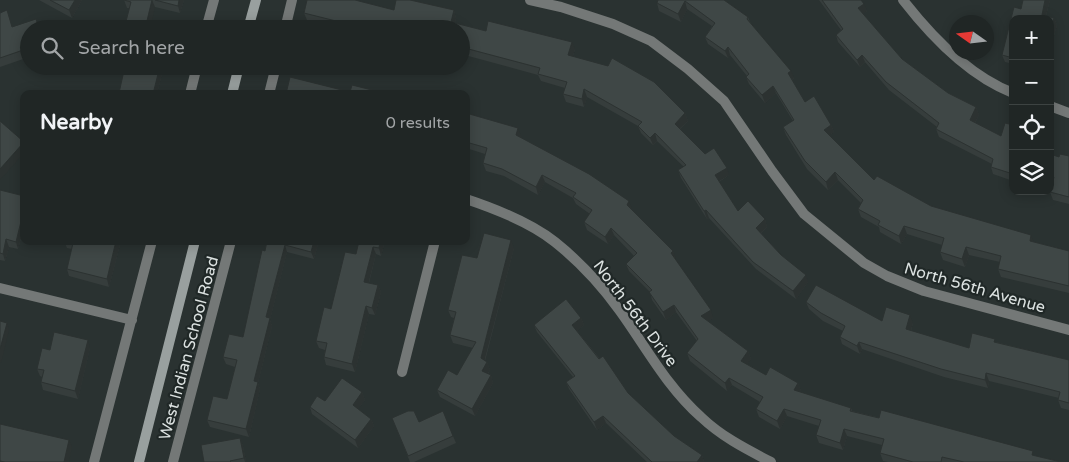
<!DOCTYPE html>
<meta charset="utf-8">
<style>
:root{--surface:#202625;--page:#282e2d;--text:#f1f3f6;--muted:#a2a5a7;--line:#3d4342}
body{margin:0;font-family:"Varela Round",sans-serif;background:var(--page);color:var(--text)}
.controls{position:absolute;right:15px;top:15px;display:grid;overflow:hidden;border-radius:10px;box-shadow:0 2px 12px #0003}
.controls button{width:45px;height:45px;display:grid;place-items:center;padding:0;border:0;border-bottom:1px solid var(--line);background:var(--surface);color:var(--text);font:25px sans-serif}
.compass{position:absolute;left:949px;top:15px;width:45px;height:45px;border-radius:50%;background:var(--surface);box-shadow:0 2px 12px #0003;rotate:284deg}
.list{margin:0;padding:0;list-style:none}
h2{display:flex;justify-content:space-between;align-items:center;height:65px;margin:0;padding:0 20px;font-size:21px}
h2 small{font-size:16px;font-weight:400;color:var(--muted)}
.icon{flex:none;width:28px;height:28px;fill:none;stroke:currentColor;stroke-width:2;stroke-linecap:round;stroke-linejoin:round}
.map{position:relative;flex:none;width:1069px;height:462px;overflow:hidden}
.search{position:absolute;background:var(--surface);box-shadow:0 2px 12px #0003;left:20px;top:20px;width:450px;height:55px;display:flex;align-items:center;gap:12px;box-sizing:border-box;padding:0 18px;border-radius:28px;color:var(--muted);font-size:19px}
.panel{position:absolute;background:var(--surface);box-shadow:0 2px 12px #0003;left:20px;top:90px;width:450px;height:155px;border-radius:10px}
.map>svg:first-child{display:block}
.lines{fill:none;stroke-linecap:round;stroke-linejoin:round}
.minor{stroke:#747877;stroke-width:10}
.secondary{stroke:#99a09f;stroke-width:10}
.wall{fill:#363d3c}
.shaded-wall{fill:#2c3231}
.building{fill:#3f4746;stroke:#2c3231}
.labels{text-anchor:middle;stroke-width:4.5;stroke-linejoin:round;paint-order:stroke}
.street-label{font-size:16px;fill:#dce2e1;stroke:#202827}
</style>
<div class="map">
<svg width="1069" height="462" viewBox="0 0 1069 462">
<rect width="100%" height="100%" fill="#2a3231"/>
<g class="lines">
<!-- minor -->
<path class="minor" d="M 530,0 L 561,7 L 613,24 L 651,41 L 688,69 L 724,101 L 772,171 L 804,214 L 864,263 L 887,276 L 924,291 L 1069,330
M 903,0 C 931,36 969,76 1013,93
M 206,29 L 214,0
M 285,29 L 292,0
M 190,94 L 197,66
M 269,94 L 276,66
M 1050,106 L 1069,113
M 466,199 C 496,209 530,222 555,242 C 580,262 602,286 620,311 C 646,347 667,387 701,417 C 722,437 746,449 771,462
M 0,288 L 132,320
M 402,372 L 435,241
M 94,462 L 152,241
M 173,462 L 231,241"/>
<!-- secondary -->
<path class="secondary" d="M 248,29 L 256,0
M 232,94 L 239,66
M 139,462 L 195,241"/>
</g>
<!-- wall -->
<path class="wall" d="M 39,0 L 82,0 L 72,18 Z
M 124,0 L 184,0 L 180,13 L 155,7 L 129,8 L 127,8 Z
M 724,0 L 748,17 L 750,22 L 794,78 L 792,80 L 805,102 L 831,125 L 834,132 L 829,135 L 874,180 L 931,206 L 1034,242 L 1069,251 L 1069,293 L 1001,277 L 998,269 L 1000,262 L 969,255 L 965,267 L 943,260 L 940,252 L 942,245 L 907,234 L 901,244 L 880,232 L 879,227 L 861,217 L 858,209 L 861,203 L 838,180 L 828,190 L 807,169 L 786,135 L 783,127 L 793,121 L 776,93 L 765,103 L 749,84 L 746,77 L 747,76 L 730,55 L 728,58 L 708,44 L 705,37 L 712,26 L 687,9 L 681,22 L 659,11 L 657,3 Z
M 819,0 L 861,0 L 867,11 L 863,14 L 902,59 L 948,93 L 976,107 L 979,115 L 975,123 L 1001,136 L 1013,125 L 1013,181 L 993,174 L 991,167 L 992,164 L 939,137 L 936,129 L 937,127 L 889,90 L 865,62 L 860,67 L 838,42 L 836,35 L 841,30 Z
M 1023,0 L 1050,0 L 1046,16 L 1054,18 L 1057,25 L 1052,43 L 1050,42 L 1050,19 L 1013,19 L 1013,64 L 1005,62 L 1002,55 L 1014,7 L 1021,9 Z
M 394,10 L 454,10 L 456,18 L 455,23 L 486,31 L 575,49 L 573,56 L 685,113 L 688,121 L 680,129 L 705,154 L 729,175 L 719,182 L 738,211 L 765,219 L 767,227 L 761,233 L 781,255 L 808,282 L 796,299 L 756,269 L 709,218 L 707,219 L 681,178 L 678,170 L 684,167 L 657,141 L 653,145 L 641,133 L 638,126 L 587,97 L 584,107 L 566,102 L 563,94 L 565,88 L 541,81 L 538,75 L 461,54 L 461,29 L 340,29 L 307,20 L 304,13 Z
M 0,13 L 13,27 L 29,29 L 29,57 L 0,67 Z
M 117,66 L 164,66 L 157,94 L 115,94 L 119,93 L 124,72 L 118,70 Z
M 466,113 L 521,136 L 520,137 L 632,209 L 631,210 L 673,251 L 675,259 L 713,318 L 708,321 L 748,351 L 751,359 L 747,364 L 766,375 L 798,383 L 801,391 L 800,392 L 851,408 L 852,411 L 1061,462 L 888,462 L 883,461 L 880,453 L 882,445 L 847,436 L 843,450 L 819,443 L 816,435 L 819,426 L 787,416 L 780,429 L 759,417 L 756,409 L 760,402 L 732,385 L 727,391 L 690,361 L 687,353 L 697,341 L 676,312 L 666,320 L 652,300 L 650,292 L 629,271 L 626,264 L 634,256 L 614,235 L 608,244 L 587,230 L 584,222 L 590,214 L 576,204 L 573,198 L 545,182 L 538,195 L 504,176 L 486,171 L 483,163 L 485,154 L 466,148 Z
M 1050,154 L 1059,157 L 1069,156 L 1069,204 L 1053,200 L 1050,192 L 1053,183 L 1050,182 Z
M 0,190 L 24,196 L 24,228 L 18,249 L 9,247 L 5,261 L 0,260 Z
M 64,241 L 121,241 L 109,287 L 69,276 L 67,269 L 72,249 L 67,248 Z
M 267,241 L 319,241 L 314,259 L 287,252 L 270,320 L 272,326 L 258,383 L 260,389 L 249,437 L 210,427 L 207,420 L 227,399 L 235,367 L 226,364 L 223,357 L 243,337 Z
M 385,241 L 381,256 L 376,254 L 369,283 L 378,285 L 381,292 L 375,315 L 369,314 L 355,372 L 326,365 L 324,357 L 325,350 L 319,348 L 316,341 L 356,254 Z
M 514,248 L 485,361 L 487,362 L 490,370 L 488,374 L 491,375 L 493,383 L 475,416 L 440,397 L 437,390 L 457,375 L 473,348 L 453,343 L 450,335 L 454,318 L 451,317 L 448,310 L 477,258 Z
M 806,302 L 882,321 L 913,323 L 911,331 L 969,348 L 996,342 L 1069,360 L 1069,410 L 1061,408 L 1058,400 L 1059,398 L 989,381 L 988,388 L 944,377 L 862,349 L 860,354 L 842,344 L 840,337 L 843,331 L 823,321 L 809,309 Z
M 581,318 L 584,325 L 577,331 L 628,393 L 674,436 L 702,455 L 704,462 L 647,462 L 606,423 L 597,430 L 569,389 L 566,382 L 573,377 L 537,332 L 534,325 Z
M 90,348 L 78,399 L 43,390 L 41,382 L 42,377 L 40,376 L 37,369 L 50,350 Z
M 362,392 L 365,400 L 358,409 L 371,419 L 374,426 L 358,448 L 312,414 L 310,407 L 325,401 Z
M 392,418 L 453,436 L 456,443 L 414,462 L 410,462 Z
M 240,438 L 243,446 L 246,462 L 204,462 Z"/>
<!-- shaded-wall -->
<path class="shaded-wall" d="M 75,0 L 82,0 L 72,18 L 69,10 Z
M 152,0 L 155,7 L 150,29 L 145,29 Z
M 179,0 L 184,0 L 180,13 L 178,6 Z
M 1045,0 L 1050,0 L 1045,19 L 1042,15 Z
M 685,1 L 687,9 L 681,22 L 678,14 Z
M 864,4 L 867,11 L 861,16 L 858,8 Z
M 454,10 L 456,18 L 454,29 L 451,22 Z
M 1054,18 L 1057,25 L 1052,43 L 1050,37 L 1050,33 Z
M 572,42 L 575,49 L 571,63 L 568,55 Z
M 728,47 L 730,55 L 728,58 L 725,51 Z
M 862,55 L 865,62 L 860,67 L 857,60 Z
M 160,66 L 164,66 L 157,94 L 153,94 Z
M 791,71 L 794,78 L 790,81 L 788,73 Z
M 773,86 L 776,93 L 765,103 L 762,95 Z
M 584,89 L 587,97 L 584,107 L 582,99 Z
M 976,107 L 979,115 L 972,128 L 970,120 Z
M 685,113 L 688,121 L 677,131 L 675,124 Z
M 831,125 L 834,132 L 826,137 L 824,130 Z
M 518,128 L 521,136 L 519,142 L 516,135 Z
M 655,133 L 657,141 L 653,145 L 650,138 Z
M 24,142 L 24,153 L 0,180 L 0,169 Z
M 727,168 L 729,175 L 718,182 L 715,175 Z
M 835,172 L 838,180 L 828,190 L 826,182 Z
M 542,175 L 545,182 L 538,195 L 536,187 Z
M 629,201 L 632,209 L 629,212 L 627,205 Z
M 24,209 L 24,228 L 18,249 L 16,242 Z
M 706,210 L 709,218 L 707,219 L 704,211 Z
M 765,219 L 767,227 L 758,235 L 756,228 Z
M 904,226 L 907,234 L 901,244 L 899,236 Z
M 611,228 L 614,235 L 608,244 L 605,237 Z
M 1031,235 L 1034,243 L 1030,241 Z
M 6,239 L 9,247 L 5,261 L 3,254 Z
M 511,240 L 514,248 L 483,366 L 481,358 Z
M 116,241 L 121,241 L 109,287 L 107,279 Z
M 314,241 L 319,241 L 314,259 L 311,252 Z
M 380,241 L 385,241 L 381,256 L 379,248 Z
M 285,245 L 287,252 L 270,320 L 272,326 L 258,383 L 260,389 L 249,437 L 246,429 L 254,381 L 266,317 Z
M 373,247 L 376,254 L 367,289 L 364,282 Z
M 966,247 L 969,255 L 965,267 L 962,259 Z
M 673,251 L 676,259 L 674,261 L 671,253 Z
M 806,275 L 808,282 L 796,299 L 793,291 Z
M 378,285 L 381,292 L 375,315 L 372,308 Z
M 674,305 L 676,312 L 666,320 L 663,312 Z
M 366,306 L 369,314 L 355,372 L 352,364 Z
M 711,310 L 713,318 L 704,324 L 701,316 Z
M 910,315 L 913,323 L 909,337 L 906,329 Z
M 581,318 L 584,325 L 575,333 L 572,325 Z
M 7,323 L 9,330 L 1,363 L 0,360 L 0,349 Z
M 88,340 L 90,348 L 78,399 L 75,391 Z
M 859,342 L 862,349 L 860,354 L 857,346 Z
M 748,351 L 751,359 L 744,369 L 741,361 Z
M 487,362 L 490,370 L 485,378 L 482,371 Z
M 986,373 L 989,381 L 988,388 L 985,380 Z
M 491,375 L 493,383 L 475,416 L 472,409 Z
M 729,378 L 732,385 L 727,391 L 725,383 Z
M 798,383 L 801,391 L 797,398 L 794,390 Z
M 362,392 L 365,400 L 356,412 L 353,405 Z
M 784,409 L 787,416 L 780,429 L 777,421 Z
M 603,416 L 606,423 L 597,430 L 594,422 Z
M 371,419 L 374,426 L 358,448 L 355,440 Z
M 844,429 L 847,436 L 843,450 L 840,443 Z
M 240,438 L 243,446 L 246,462 L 245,462 L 244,458 Z
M 69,440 L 72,447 L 69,462 L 64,462 Z
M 702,455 L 704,462 L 697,462 Z"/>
<!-- building -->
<path class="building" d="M 50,0 L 75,0 L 69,10 Z
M 124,0 L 152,0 L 145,29 L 146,29 L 124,29 L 131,2 Z
M 155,0 L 179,0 L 178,6 Z
M 307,0 L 355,0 L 394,10 L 396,0 L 410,0 L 454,10 L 451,22 L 486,31 L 488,21 L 572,42 L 568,55 L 608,66 L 612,58 L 654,82 L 685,113 L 675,124 L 705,154 L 714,148 L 727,168 L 715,175 L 738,211 L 748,201 L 765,219 L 756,228 L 781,255 L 806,275 L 793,291 L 753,262 L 706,210 L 704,211 L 678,170 L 686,165 L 655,133 L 650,138 L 638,126 L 642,122 L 584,89 L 582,99 L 563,94 L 567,82 L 538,74 L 540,68 L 461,47 L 461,29 L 368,29 L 304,13 Z
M 658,0 L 724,0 L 748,17 L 747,19 L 791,71 L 788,73 L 805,102 L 814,96 L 831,125 L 824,130 L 874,180 L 877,176 L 931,206 L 1031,235 L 1030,241 L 1069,251 L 1069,286 L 998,269 L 1001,256 L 966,247 L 962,259 L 940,252 L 944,238 L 904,226 L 899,236 L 878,225 L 880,221 L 858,209 L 863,200 L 835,172 L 826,182 L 805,161 L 783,127 L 794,120 L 773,86 L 762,95 L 746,77 L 749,74 L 728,47 L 725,51 L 705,37 L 715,23 L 685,1 L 678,14 L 657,3 Z
M 822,0 L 861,0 L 864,4 L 858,8 L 902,59 L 948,93 L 976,107 L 970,120 L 1001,136 L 1005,123 L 1013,125 L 1013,174 L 991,167 L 993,159 L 936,129 L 939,123 L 886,82 L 862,55 L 857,60 L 836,35 L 843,29 Z
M 1023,0 L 1045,0 L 1042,15 L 1054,18 L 1050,33 L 1050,19 L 1013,19 L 1013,58 L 1002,55 L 1014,7 L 1021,9 Z
M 7,10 L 12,27 L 36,19 L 39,29 L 29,29 L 29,48 L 0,58 L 0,13 Z
M 125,66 L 160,66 L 153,94 L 115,94 L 115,93 L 119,93 Z
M 290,77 L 350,92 L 352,85 L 388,94 L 286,94 Z
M 466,113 L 518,128 L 516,135 L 589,174 L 629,201 L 627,205 L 673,251 L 671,253 L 711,310 L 701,316 L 748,351 L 741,361 L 766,375 L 770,367 L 798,383 L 794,390 L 851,408 L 850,411 L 879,418 L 881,410 L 1033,451 L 1032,455 L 1061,462 L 964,462 L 942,457 L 941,462 L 913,462 L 880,453 L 884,439 L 844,429 L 840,443 L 816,435 L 821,420 L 784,409 L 777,421 L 756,409 L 763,397 L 729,378 L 725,383 L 687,353 L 698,339 L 674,305 L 663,312 L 649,292 L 652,290 L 626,264 L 637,253 L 611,228 L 605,237 L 584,222 L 592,210 L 573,197 L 576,193 L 542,175 L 536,187 L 502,169 L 483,163 L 487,148 L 466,142 Z
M 0,121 L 24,142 L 0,169 Z
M 1050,154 L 1059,157 L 1060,154 L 1069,156 L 1069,197 L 1050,192 L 1054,177 L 1050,175 Z
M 0,190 L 24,196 L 24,209 L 16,242 L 6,239 L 3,254 L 0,253 Z
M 484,233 L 511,240 L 481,358 L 487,362 L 482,371 L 491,375 L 472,409 L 437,390 L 448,370 L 457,375 L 476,342 L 450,335 L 456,312 L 448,310 L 462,255 L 477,258 Z
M 66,241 L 116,241 L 107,279 L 67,269 L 73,243 Z
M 267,241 L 314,241 L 311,252 L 285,245 L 266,317 L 270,318 L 254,381 L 258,382 L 246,429 L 207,420 L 213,396 L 227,399 L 237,360 L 223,357 L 229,334 L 243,337 L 262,250 L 265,251 Z
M 359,241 L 380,241 L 379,248 L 373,247 L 364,282 L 378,285 L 372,308 L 366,306 L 352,364 L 324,357 L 327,343 L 316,341 L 324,307 L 331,309 L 345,252 L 356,254 Z
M 816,285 L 882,321 L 886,307 L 910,315 L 906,329 L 969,348 L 972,333 L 995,339 L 994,342 L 1069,360 L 1069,403 L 1058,400 L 1060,392 L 986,373 L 985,380 L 941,369 L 859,342 L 857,346 L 840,337 L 845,326 L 821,313 L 806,302 Z
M 566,299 L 581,318 L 572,325 L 599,359 L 603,356 L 628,393 L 674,436 L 702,455 L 697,462 L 652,462 L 603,416 L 594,422 L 566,382 L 575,376 L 534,325 Z
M 0,321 L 7,323 L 0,349 Z
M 54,332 L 88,340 L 75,391 L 41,382 L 44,370 L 37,369 L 42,348 L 50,350 Z
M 342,378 L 362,392 L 353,405 L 371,419 L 355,440 L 310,407 L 317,396 L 325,401 Z
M 408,411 L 414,411 L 419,422 L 443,411 L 453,436 L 408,456 L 392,418 Z
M 0,424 L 69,440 L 64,462 L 5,462 L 0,461 Z
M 240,438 L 244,458 L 230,461 L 231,462 L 204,462 L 201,445 Z"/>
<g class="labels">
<!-- street labels -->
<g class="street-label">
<text transform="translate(975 287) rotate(16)" y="6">North 56th Avenue</text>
<text transform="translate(636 313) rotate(53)" y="6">North 56th Drive</text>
<text transform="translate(188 348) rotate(-75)" y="6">West Indian School Road</text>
</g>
</g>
</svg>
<div class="controls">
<button>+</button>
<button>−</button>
<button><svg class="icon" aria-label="locate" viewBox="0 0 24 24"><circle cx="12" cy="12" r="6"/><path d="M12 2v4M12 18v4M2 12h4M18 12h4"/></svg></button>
<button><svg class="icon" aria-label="layers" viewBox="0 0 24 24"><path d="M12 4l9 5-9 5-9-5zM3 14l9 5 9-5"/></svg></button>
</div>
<svg class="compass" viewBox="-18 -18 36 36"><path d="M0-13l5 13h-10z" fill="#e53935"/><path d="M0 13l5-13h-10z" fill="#a2a5a7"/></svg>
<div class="search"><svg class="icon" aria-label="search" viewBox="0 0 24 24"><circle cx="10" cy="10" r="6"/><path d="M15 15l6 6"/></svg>Search here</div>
<section class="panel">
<h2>Nearby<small>0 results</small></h2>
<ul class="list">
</ul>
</section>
</div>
